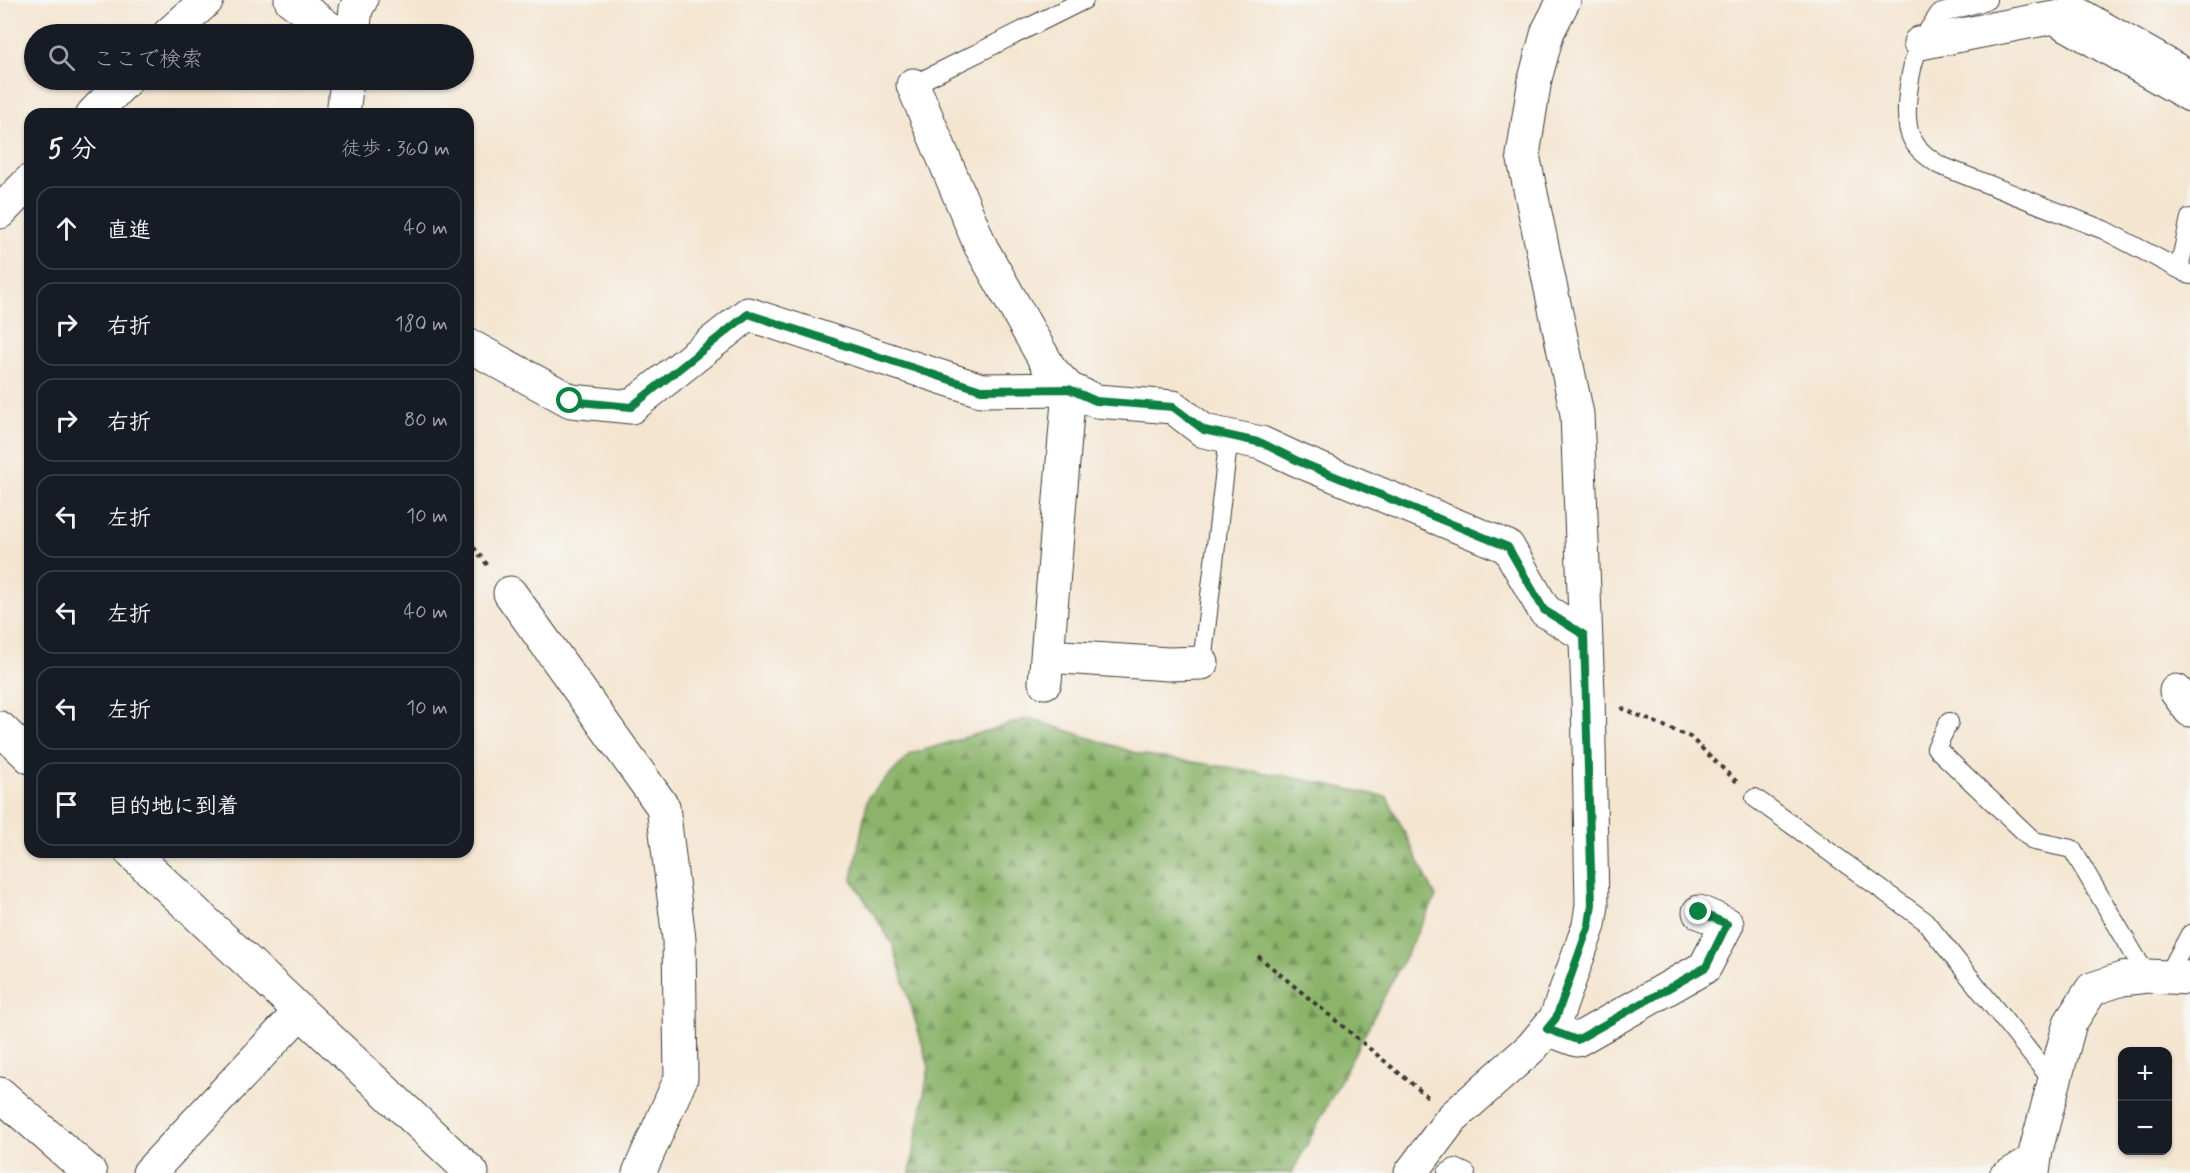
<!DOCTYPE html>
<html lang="ja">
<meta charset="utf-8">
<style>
:root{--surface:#171b24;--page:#20242c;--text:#f1f3f6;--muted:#9ea1a6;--line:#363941}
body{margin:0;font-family:Mynerve,"Klee One",sans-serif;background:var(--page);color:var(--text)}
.controls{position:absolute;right:18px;bottom:18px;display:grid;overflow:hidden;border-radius:12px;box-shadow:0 2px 4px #0004}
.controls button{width:54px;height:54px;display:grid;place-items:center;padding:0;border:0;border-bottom:2px solid var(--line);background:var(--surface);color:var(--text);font:30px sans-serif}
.stop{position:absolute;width:18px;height:18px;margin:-14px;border:4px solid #0b8043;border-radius:50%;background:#fff}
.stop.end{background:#0b8043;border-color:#fff;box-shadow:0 2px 6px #0008}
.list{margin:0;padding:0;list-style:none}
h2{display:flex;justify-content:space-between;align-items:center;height:78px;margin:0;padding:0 24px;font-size:26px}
h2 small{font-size:20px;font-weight:400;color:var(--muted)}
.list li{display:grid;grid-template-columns:39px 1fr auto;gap:18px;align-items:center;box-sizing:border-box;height:84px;margin:0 12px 12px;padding:0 12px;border:2px solid var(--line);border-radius:18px}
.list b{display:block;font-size:22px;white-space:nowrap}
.list em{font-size:20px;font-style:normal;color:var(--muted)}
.icon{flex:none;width:33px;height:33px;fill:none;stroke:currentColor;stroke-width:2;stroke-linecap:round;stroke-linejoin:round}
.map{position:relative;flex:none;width:2190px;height:1173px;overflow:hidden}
.search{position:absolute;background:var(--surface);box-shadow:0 2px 4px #0004;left:24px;top:24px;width:450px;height:66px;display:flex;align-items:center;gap:15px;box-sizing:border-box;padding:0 21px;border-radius:33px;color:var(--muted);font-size:22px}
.panel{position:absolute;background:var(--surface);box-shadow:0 2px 4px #0004;left:24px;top:108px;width:450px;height:750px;border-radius:18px}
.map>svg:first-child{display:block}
.forest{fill:url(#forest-firs);stroke:#546843;stroke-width:1.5}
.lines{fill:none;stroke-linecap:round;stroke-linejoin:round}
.service-casing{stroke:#3c3a37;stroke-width:20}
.minor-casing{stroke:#3c3a37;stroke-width:35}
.tertiary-casing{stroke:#3c3a37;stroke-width:35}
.path{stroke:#3c3a37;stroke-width:4;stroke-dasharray:4.5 4.5;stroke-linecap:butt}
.service{stroke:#fff;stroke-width:18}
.minor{stroke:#fff;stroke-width:33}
.tertiary{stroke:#fff;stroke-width:33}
.route{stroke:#0b8043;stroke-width:8}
</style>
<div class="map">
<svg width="2190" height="1173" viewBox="0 0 2190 1173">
<defs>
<pattern id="forest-firs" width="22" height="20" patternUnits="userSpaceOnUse" patternTransform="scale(1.5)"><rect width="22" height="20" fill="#8bb46a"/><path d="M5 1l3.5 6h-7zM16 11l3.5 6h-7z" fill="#719256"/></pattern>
</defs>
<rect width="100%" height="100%" fill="#f6f6f2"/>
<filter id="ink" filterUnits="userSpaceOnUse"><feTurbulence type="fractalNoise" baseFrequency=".0167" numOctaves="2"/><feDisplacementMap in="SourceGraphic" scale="12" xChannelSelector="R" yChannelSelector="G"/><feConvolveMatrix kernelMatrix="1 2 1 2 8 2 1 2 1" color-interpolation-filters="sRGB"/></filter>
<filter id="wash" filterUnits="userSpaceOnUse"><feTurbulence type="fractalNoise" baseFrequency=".008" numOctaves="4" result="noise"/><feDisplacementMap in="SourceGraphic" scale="24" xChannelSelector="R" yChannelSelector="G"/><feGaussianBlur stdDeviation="1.35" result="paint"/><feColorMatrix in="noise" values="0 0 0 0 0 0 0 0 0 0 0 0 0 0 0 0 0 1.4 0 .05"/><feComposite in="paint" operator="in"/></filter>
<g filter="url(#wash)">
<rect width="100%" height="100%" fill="#f4e5d0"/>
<!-- forest -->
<path class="forest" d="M 1029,718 L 1139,754 L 1280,775 L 1387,797 L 1436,897 L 1292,1173 L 910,1173 L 929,1067 L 893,945 L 852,879 L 868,797 L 911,754 Z"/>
</g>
<g filter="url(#ink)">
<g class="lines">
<!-- service casing -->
<g class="service-casing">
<path id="service" d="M 1987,0 L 1939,14 C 1933,24 1925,33 1921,42 C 1910,64 1901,118 1912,139 C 1918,151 1929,158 1939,165 L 2104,230 L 2190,275
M 2068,0 L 2190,69
M 913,85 L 1084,0
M 2179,269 L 2190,218
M 1202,663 L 1229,436
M 1949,722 L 1936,748 L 2034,841 L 2072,849 L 2147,976
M 1755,798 L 1925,921 L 2055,1084
M 2168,975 L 2190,934
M 1447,1173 L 1455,1168 L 1466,1173
M 1999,1173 L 2036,1150"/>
</g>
<!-- minor casing -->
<g class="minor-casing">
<path id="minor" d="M 291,0 L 337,34
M 169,34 L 207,0
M 353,34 L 356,9 L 361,0
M 1920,43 L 2054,17 L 2190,95
M 913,85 L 981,247 L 1050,369 L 1069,389 L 1096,401 L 1173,407 L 1204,431 L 1261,443 L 1300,461 L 1508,547 L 1544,610 L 1584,635
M 93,114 L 126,80
M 343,114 L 347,80
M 0,212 L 30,181
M 468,345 L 571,401 L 631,407 L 748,314 L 981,390 L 1069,389 L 1045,682
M 510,593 L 663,807 L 679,939 L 681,1078 L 639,1173
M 1047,656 L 1168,664 L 1202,663
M 2176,691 L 2190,710
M 1547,1029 L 1577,1040 L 1705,967 L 1727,924 L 1699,912
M 0,1094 L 90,1173
M 149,1173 L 300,1012
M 1411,1173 L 1452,1118 L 1532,1047 L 1556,1018 L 1589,925 L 1592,905 L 1588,693 L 1577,414 L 1523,155 L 1535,79 L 1548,31 L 1564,0"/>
</g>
<!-- tertiary casing -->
<g class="tertiary-casing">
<path id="tertiary" d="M 0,728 L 30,757
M 131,852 L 472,1173
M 2033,1173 L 2036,1150 L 2070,1023 L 2092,989 L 2122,979 L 2147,976 L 2190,978"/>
</g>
<!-- path -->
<path class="path" d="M 468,540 L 489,567
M 1621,708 L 1690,737 L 1737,782
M 1258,956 L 1428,1097"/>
<!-- service -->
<use href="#service" class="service"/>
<!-- minor -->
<use href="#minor" class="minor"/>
<!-- tertiary -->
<use href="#tertiary" class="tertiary"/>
</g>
</g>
<g class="lines" filter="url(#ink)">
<!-- route -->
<path class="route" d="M 570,401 L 631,407 L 748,314 L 981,390 L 1069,389 L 1096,401 L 1173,407 L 1204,430 L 1262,443 L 1300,462 L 1508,547 L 1544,610 L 1584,635 L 1592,904 L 1589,925 L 1556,1018 L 1547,1029 L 1577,1040 L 1706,967 L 1727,924 L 1699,912"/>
</g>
</svg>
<div class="controls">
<button>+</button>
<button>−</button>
</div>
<div class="stop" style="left:570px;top:401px"></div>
<div class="stop end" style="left:1699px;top:912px"></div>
<div class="search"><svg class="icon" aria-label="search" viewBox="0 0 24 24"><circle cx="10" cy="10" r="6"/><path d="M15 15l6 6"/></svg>ここで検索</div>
<section class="panel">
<h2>5 分<small>徒歩 · 360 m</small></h2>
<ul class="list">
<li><svg class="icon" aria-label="ahead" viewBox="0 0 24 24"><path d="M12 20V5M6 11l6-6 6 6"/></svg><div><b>直進</b></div><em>40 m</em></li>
<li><svg class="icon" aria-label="right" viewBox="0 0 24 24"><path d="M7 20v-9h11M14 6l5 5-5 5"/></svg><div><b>右折</b></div><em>180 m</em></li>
<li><svg class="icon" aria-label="right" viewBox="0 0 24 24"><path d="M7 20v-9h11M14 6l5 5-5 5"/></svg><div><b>右折</b></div><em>80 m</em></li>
<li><svg class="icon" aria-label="left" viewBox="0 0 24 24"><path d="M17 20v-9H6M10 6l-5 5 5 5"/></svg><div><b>左折</b></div><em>10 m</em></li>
<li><svg class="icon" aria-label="left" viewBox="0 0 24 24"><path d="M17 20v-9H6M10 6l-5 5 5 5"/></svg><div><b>左折</b></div><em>40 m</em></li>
<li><svg class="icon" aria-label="left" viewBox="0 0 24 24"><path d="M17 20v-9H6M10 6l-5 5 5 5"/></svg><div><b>左折</b></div><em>10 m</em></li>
<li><svg class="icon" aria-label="arrive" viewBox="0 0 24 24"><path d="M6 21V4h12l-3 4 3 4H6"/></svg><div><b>目的地に到着</b></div></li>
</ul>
</section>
</div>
